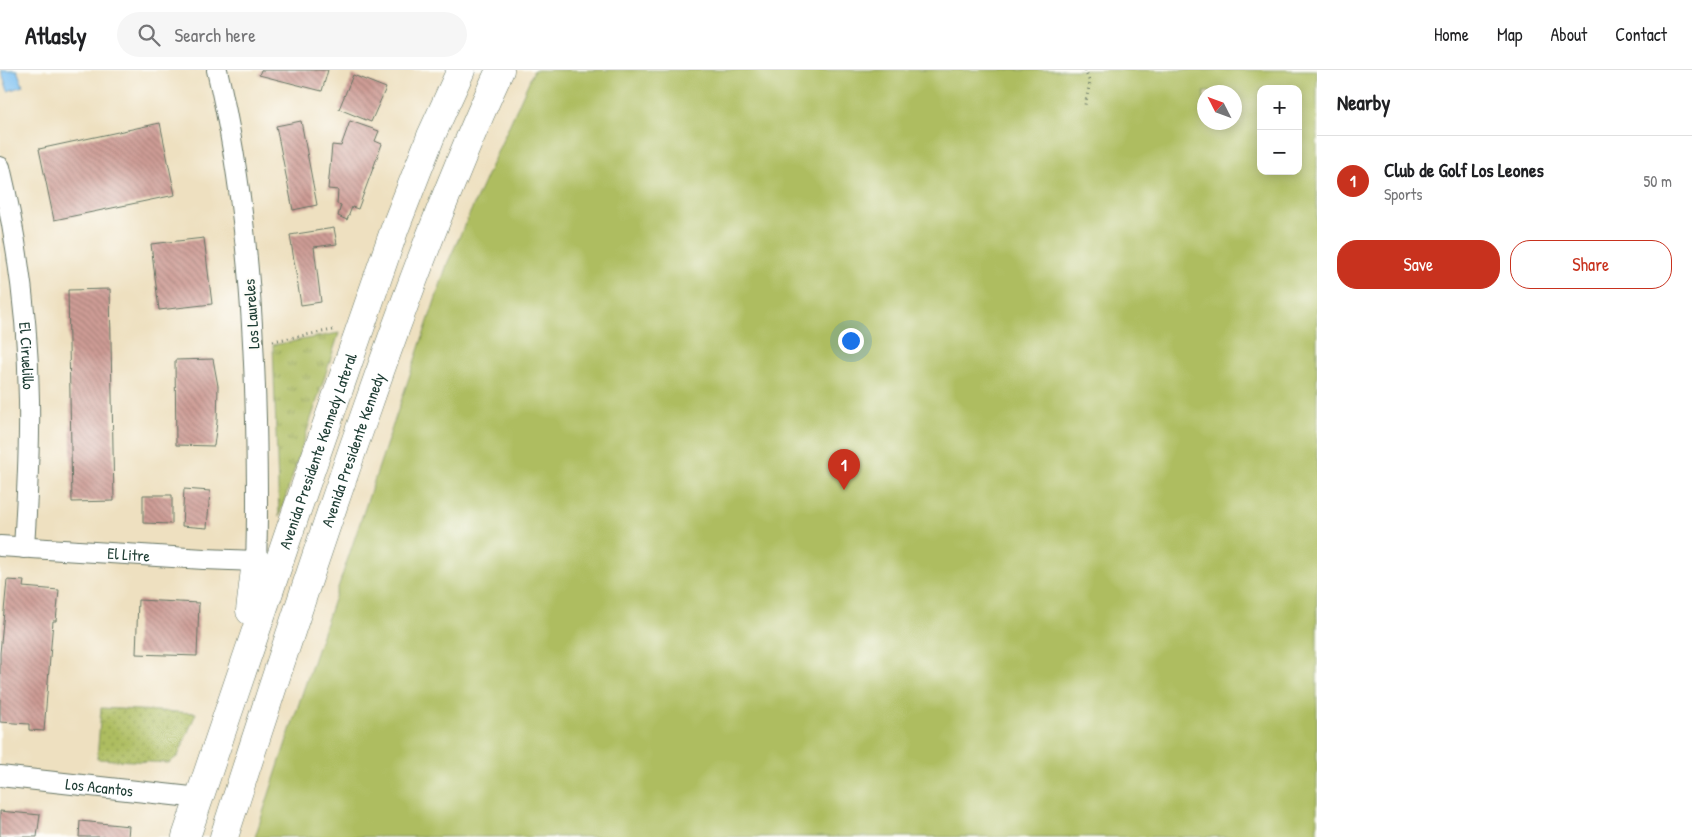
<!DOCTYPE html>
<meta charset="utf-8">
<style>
:root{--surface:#fff;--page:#f6f6f6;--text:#202124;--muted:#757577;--line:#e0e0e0;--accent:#c8321e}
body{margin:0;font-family:"Patrick Hand",sans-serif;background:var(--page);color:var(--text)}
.controls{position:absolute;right:15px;top:15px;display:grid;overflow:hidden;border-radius:10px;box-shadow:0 2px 12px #0003}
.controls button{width:45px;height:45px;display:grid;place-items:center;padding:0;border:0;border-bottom:1px solid var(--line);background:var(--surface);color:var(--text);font:25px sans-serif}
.compass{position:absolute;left:1197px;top:15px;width:45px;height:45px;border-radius:50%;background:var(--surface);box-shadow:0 2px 12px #0003;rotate:312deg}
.you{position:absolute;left:850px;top:270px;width:18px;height:18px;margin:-12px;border:4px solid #fff;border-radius:50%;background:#1a73e8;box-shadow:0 0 0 8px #1a73e833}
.badge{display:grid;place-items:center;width:32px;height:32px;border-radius:50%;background:var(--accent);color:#fff;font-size:16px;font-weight:700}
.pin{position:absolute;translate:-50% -41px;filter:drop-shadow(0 1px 2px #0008)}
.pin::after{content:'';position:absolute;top:26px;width:18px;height:15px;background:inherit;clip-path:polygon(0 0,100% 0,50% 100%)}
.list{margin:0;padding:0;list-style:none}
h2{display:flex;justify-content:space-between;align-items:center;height:65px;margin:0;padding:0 20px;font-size:21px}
h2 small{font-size:16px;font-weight:400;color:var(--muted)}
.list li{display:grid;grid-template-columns:32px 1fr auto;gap:15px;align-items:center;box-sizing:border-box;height:90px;padding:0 20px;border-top:1px solid var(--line)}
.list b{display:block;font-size:19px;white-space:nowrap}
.list p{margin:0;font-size:16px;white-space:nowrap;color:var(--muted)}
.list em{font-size:16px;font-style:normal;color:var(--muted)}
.actions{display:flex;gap:10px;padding:15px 20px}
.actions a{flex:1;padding:11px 0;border:1px solid var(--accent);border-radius:20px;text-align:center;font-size:18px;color:var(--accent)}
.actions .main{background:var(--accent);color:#fff}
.icon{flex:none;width:28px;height:28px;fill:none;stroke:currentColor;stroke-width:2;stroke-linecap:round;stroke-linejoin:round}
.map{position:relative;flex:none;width:1317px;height:767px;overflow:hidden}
header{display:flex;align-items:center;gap:30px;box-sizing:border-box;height:70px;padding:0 25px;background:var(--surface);border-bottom:1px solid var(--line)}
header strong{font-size:24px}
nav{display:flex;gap:28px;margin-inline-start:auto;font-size:18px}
.search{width:350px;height:45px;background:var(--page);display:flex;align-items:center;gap:12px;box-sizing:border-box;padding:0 18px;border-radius:28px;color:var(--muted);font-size:19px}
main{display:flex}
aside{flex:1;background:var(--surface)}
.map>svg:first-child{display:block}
.grass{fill:url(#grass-dots);stroke:#667d4a}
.park{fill:url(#park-tufts);stroke:#667d4a}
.pitch{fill:#aebd60;stroke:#667d4a;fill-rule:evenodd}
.water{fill:#7bc0f2;stroke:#4d7e93}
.building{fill:url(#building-back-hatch)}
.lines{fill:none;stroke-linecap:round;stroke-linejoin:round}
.street-casing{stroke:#677665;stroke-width:22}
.primary-casing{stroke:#677665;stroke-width:29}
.highway-casing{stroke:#677665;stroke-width:29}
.path{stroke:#677665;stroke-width:3;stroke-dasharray:1 4;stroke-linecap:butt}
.street{stroke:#fff;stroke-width:20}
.primary{stroke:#fff;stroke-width:28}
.highway{stroke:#fff;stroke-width:28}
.labels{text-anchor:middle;stroke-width:4;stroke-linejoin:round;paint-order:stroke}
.street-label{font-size:16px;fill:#1f3d34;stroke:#fdfcf7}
</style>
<header>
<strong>Atlasly</strong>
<div class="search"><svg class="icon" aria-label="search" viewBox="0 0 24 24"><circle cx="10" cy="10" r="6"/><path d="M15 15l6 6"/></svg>Search here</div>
<nav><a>Home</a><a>Map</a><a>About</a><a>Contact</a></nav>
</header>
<main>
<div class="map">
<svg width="1317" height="767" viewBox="0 0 1317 767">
<defs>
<pattern id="grass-dots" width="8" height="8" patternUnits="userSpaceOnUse" patternTransform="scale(1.25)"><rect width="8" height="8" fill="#aebd60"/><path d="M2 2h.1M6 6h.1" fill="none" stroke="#8d9b50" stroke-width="1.8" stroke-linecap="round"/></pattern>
<pattern id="park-tufts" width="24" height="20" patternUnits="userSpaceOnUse" patternTransform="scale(1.25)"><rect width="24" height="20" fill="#aebd60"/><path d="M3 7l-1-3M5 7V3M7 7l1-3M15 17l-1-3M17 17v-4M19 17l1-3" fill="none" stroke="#8d9b50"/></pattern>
<pattern id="building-back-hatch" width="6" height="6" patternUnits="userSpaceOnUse" patternTransform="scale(1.25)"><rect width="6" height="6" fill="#ce9c95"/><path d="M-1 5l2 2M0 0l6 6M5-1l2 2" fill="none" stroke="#a7807a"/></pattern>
</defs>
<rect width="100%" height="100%" fill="#fdfcf7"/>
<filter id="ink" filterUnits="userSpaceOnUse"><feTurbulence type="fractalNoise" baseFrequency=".02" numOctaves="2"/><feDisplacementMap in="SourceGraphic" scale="10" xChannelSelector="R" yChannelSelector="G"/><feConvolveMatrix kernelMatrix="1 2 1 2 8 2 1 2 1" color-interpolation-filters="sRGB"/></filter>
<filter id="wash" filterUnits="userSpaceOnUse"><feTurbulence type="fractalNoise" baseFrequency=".0096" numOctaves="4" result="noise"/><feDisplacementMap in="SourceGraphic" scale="20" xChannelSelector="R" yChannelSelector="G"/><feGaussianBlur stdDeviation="1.12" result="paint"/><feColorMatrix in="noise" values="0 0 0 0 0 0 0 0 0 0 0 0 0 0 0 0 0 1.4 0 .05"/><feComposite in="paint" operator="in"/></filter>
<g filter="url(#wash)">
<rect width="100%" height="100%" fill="#eee0c0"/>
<!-- grass -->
<path class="grass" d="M 101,638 L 196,643 L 178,686 L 169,693 L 97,689 Z"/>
<!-- park -->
<path class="park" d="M 339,263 L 279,447 L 273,275 Z"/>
<!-- pitch -->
<path class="pitch" d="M 534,0 L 1317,0 L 1317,767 L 255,767 L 294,648 L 448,192 ZM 1261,19 L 1298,19 L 1298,101 L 1261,101 ZM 1204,22 L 1234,22 L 1234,52 L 1204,52 Z"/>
<!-- water -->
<path class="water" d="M 1,0 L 17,0 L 23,16 L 8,21 Z"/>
<g id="blocks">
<!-- building -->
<path class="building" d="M 261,0 L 328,0 L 322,21 L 259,5 Z
M 353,5 L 386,18 L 371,52 L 339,39 Z
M 301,51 L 317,135 L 293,140 L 276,56 Z
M 350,51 L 379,61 L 375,71 L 382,74 L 358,139 L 352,137 L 347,150 L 338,146 L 341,135 L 337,134 L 338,120 L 328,119 L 332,75 L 341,76 Z
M 160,53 L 175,125 L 54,150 L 39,79 Z
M 334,158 L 337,174 L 314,177 L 321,232 L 301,235 L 290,165 Z
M 204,168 L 212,234 L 159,240 L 151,174 Z
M 110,219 L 114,431 L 72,432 L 68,220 Z
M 213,289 L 218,316 L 217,352 L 214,376 L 176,375 L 175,290 Z
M 184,419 L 210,421 L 207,458 L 182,456 Z
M 143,425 L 172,425 L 172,454 L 143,453 Z
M 7,510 L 24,511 L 23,517 L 59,520 L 56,551 L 53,551 L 44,661 L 29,660 L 29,654 L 0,652 L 0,583 Z
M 138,530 L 199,533 L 197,586 L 136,584 Z
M 0,741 L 40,745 L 37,767 L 0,767 Z
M 80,751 L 129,756 L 128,767 L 79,767 Z"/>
</g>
</g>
<g filter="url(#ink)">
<use href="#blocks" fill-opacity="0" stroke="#677665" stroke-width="1"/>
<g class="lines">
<!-- street casing -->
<g class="street-casing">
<g id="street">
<path id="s1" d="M 0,97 C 18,173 28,252 29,330 C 30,379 27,429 24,478"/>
<path id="s2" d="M 0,476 L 204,489 L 256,491 C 258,444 257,397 256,350 C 253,232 244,115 217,0"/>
<path id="s3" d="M 0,706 L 200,728"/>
</g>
</g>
<!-- primary casing -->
<g class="primary-casing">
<g id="primary">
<path d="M 250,541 L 256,491"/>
<path id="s4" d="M 186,767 L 290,460 L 395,158 L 431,66 L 461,0"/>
</g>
</g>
<!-- highway casing -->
<g class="highway-casing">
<g id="highway">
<path id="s5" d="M 224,767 C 269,627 315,486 364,347 C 405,229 448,113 500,0"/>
</g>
</g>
<!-- path -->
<path class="path" d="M 1085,0 L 1090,13 L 1085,35
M 273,271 L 333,260"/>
<!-- street -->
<use href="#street" class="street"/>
<!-- primary -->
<use href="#primary" class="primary"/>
<!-- highway -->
<use href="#highway" class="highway"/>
</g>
</g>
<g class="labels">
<!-- street labels -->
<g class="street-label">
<text transform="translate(251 244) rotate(-94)" y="6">Los Laureles</text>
<text dy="6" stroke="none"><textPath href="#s1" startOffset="191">El Ciruelillo</textPath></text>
<text dy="6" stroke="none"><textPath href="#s5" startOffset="408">Avenida Presidente Kennedy</textPath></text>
<text dy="6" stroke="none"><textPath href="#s4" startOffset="408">Avenida Presidente Kennedy Lateral</textPath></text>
<text dy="6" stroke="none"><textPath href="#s2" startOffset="129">El Litre</textPath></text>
<text dy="6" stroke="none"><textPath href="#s3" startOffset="100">Los Acantos</textPath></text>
</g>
</g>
</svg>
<div class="controls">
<button>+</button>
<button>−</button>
</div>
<svg class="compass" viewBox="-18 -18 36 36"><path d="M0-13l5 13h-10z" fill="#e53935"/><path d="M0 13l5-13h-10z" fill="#757577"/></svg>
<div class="you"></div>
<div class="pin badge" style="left:844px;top:420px">1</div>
</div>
<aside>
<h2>Nearby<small></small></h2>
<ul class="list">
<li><span class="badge">1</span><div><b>Club de Golf Los Leones</b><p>Sports</p></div><em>50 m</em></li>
</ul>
<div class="actions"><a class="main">Save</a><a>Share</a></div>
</aside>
</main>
